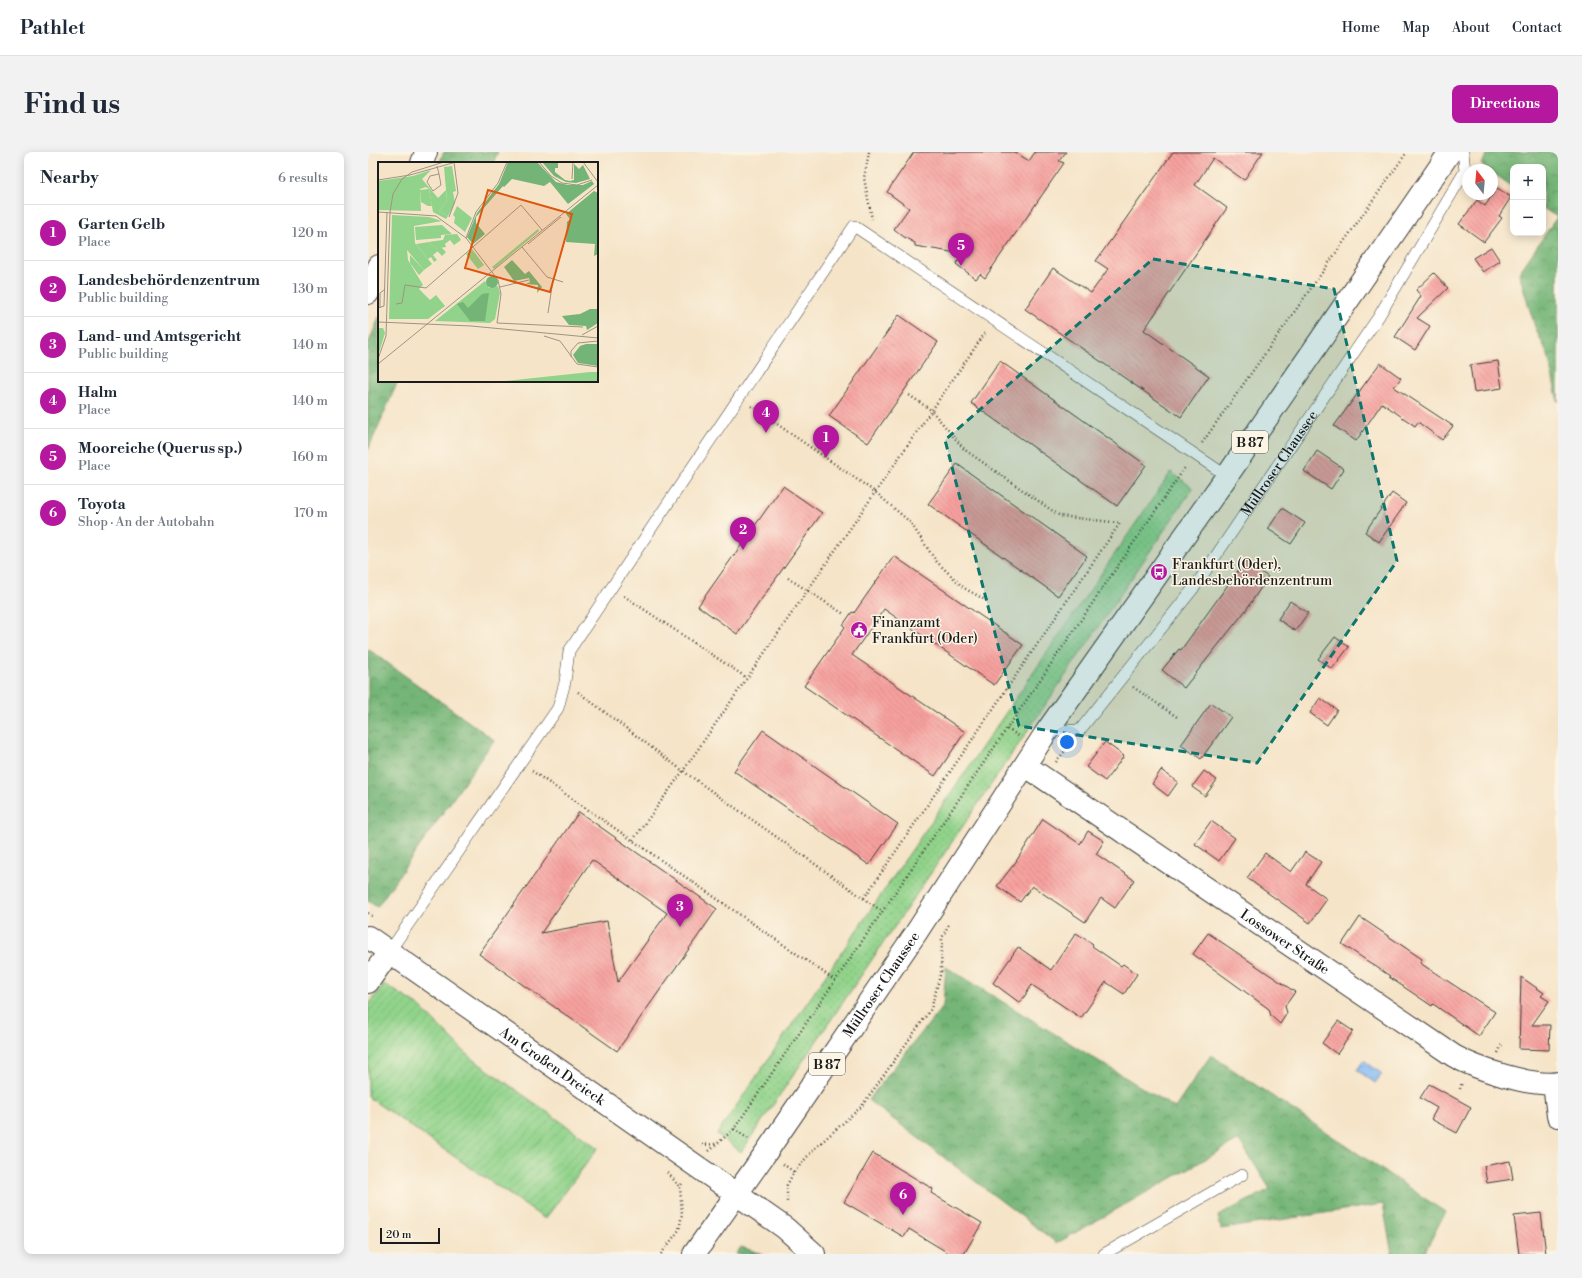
<!DOCTYPE html>
<meta charset="utf-8">
<style>
:root{--surface:#fff;--page:#f2f2f3;--text:#1f2937;--muted:#747a83;--line:#e0e1e3;--accent:#b5179e}
body{margin:0;font-family:"Libre Bodoni",serif;background:var(--page);color:var(--text)}
.controls{position:absolute;right:12px;top:12px;display:grid;overflow:hidden;border-radius:8px;box-shadow:0 2px 10px #0003}
.controls button{width:36px;height:36px;display:grid;place-items:center;padding:0;border:0;border-bottom:1px solid var(--line);background:var(--surface);color:var(--text);font:20px sans-serif}
.compass{position:absolute;left:1094px;top:12px;width:36px;height:36px;border-radius:50%;background:var(--surface);box-shadow:0 2px 10px #0003;rotate:344deg}
.scale{position:absolute;left:12px;bottom:10px;width:60px;box-sizing:border-box;padding-left:4px;border:2px solid #1c1c1c;border-top:0;font-size:11px;line-height:14px;white-space:nowrap;color:#1c1c1c;-webkit-text-stroke:3px #fcf5e5;paint-order:stroke}
.you{position:absolute;left:699px;top:590px;width:14px;height:14px;margin:-10px;border:3px solid #fff;border-radius:50%;background:#1a73e8;box-shadow:0 0 0 6px #1a73e833}
.badge{display:grid;place-items:center;width:26px;height:26px;border-radius:50%;background:var(--accent);color:#fff;font-size:13px;font-weight:700}
.pin{position:absolute;translate:-50% -33px;filter:drop-shadow(0 1px 2px #0008)}
.pin::after{content:'';position:absolute;top:21px;width:14px;height:12px;background:inherit;clip-path:polygon(0 0,100% 0,50% 100%)}
.list{margin:0;padding:0;list-style:none}
h2{display:flex;justify-content:space-between;align-items:center;height:52px;margin:0;padding:0 16px;font-size:17px}
h2 small{font-size:13px;font-weight:400;color:var(--muted)}
.list li{display:grid;grid-template-columns:26px 1fr auto;gap:12px;align-items:center;box-sizing:border-box;height:56px;padding:0 16px;border-top:1px solid var(--line)}
.list b{display:block;font-size:15px;white-space:nowrap}
.list p{margin:0;font-size:13px;white-space:nowrap;color:var(--muted)}
.list em{font-size:13px;font-style:normal;color:var(--muted)}
.map{position:relative;flex:none;width:1190px;height:1102px;overflow:hidden;border-radius:8px}
header{display:flex;align-items:center;gap:24px;box-sizing:border-box;height:56px;padding:0 20px;background:var(--surface);border-bottom:1px solid var(--line)}
header strong{font-size:19px}
nav{display:flex;gap:22px;margin-inline-start:auto;font-size:14px}
.intro{display:flex;align-items:center;justify-content:space-between;box-sizing:border-box;height:96px;padding:0 24px}
h1{margin:0;font-size:28px}
.button{padding:10px 18px;border-radius:8px;background:var(--accent);color:#fff;font-size:14px;font-weight:700}
main{display:flex;gap:24px;padding:0 24px}
aside{flex:1;background:var(--surface);border-radius:8px;box-shadow:0 2px 10px #0003}
.map>svg:first-child{display:block}
.grass{fill:url(#grass-dots);stroke:#567854}
.forest{fill:url(#forest-crowns);stroke:#48684a}
.garden{fill:url(#garden-furrows);stroke:#567854}
.water{fill:url(#water-waves);stroke:#526c88}
.building{fill:url(#building-back-hatch);fill-rule:evenodd}
.lines{fill:none;stroke-linecap:round;stroke-linejoin:round}
.lane-casing{stroke:#3d3a36;stroke-width:12}
.street-casing{stroke:#3d3a36;stroke-width:24}
.primary-casing{stroke:#3d3a36;stroke-width:24}
.path{stroke:#3d3a36;stroke-width:2.5;stroke-dasharray:1 3;stroke-linecap:butt}
.lane{stroke:#fff;stroke-width:11}
.street{stroke:#fff;stroke-width:22}
.primary{stroke:#fff;stroke-width:22}
.marked{fill:#0f766e;fill-opacity:0.2;stroke:#0f766e;stroke-width:3;stroke-dasharray:8 5;stroke-linejoin:round}
.labels{text-anchor:middle;stroke-width:3;stroke-linejoin:round;paint-order:stroke}
.shield{fill:#fcf5e5;stroke:#5f5d58;stroke-width:1}
.shield-label{font-size:13px;font-weight:bold;fill:#1c1c1c}
.street-label{font-size:14px;fill:#1c1c1c;stroke:#fcf5e5}
.poi-label{font-size:14px;fill:#1c1c1c;stroke:#fcf5e5;text-anchor:start}
.inset-road{fill:none;stroke:#9e9483;stroke-width:1}
.view{fill:#de560d;fill-opacity:0.15;stroke:#de560d;stroke-width:2}
.inset-edge{fill:none;stroke:#1c1c1c;stroke-width:2}
</style>
<header>
<strong>Pathlet</strong>
<nav><a>Home</a><a>Map</a><a>About</a><a>Contact</a></nav>
</header>
<div class="intro"><h1>Find us</h1><a class="button">Directions</a></div>
<main>
<aside>
<h2>Nearby<small>6 results</small></h2>
<ul class="list">
<li><span class="badge">1</span><div><b>Garten Gelb</b><p>Place</p></div><em>120 m</em></li>
<li><span class="badge">2</span><div><b>Landesbehördenzentrum</b><p>Public building</p></div><em>130 m</em></li>
<li><span class="badge">3</span><div><b>Land- und Amtsgericht</b><p>Public building</p></div><em>140 m</em></li>
<li><span class="badge">4</span><div><b>Halm</b><p>Place</p></div><em>140 m</em></li>
<li><span class="badge">5</span><div><b>Mooreiche (Querus sp.)</b><p>Place</p></div><em>160 m</em></li>
<li><span class="badge">6</span><div><b>Toyota</b><p>Shop · An der Autobahn</p></div><em>170 m</em></li>
</ul>
</aside>
<div class="map">
<svg width="1190" height="1102" viewBox="0 0 1190 1102">
<defs>
<pattern id="grass-dots" width="8" height="8" patternUnits="userSpaceOnUse"><rect width="8" height="8" fill="#91d38b"/><path d="M2 2h.1M6 6h.1" fill="none" stroke="#7cb577" stroke-width="1.8" stroke-linecap="round"/></pattern>
<pattern id="forest-crowns" width="20" height="18" patternUnits="userSpaceOnUse"><rect width="20" height="18" fill="#74b577"/><path d="M2 6a3 3 0 1 1 6 0M12 15a3 3 0 1 1 6 0" fill="none" stroke="#5e9261"/></pattern>
<pattern id="garden-furrows" width="10" height="10" patternUnits="userSpaceOnUse"><rect width="10" height="10" fill="#91d38b"/><path d="M-1 1l2-2M0 10L10 0M9 11l2-2" fill="none" stroke="#7cb577"/></pattern>
<pattern id="water-waves" width="16" height="10" patternUnits="userSpaceOnUse"><rect width="16" height="10" fill="#87bcf5"/><path d="M0 5q4-4 8 0t8 0" fill="none" stroke="#74a1d1"/></pattern>
<pattern id="building-back-hatch" width="6" height="6" patternUnits="userSpaceOnUse"><rect width="6" height="6" fill="#f6a09e"/><path d="M-1 5l2 2M0 0l6 6M5-1l2 2" fill="none" stroke="#d28988"/></pattern>
</defs>
<rect width="100%" height="100%" fill="#fcf5e5"/>
<filter id="ink" filterUnits="userSpaceOnUse"><feTurbulence type="fractalNoise" baseFrequency=".025" numOctaves="2"/><feDisplacementMap in="SourceGraphic" scale="8" xChannelSelector="R" yChannelSelector="G"/><feConvolveMatrix kernelMatrix="1 2 1 2 8 2 1 2 1" color-interpolation-filters="sRGB"/></filter>
<filter id="wash" filterUnits="userSpaceOnUse"><feTurbulence type="fractalNoise" baseFrequency=".012" numOctaves="4" result="noise"/><feDisplacementMap in="SourceGraphic" scale="16" xChannelSelector="R" yChannelSelector="G"/><feGaussianBlur stdDeviation="0.9" result="paint"/><feColorMatrix in="noise" values="0 0 0 0 0 0 0 0 0 0 0 0 0 0 0 0 0 1.4 0 .05"/><feComposite in="paint" operator="in"/></filter>
<g filter="url(#wash)">
<rect width="100%" height="100%" fill="#f5e4c8"/>
<!-- grass -->
<path class="grass" d="M 803,320 L 825,336 L 373,1000 L 349,982 Z"/>
<!-- forest -->
<path class="forest" d="M 76,0 L 130,0 L 125,11 L 71,11 Z
M 1121,0 L 1190,0 L 1190,250 L 1180,203 L 1167,175 L 1151,121 L 1189,65 L 1175,56 L 1175,15 L 1145,15 L 1145,35 L 1124,20 L 1124,18 L 1121,18 L 1113,12 Z
M 11,165 L 11,229 L 30,229 L 0,298 L 0,193 Z
M 0,497 L 126,588 L 9,755 L 0,749 Z
M 578,815 L 807,956 L 843,903 L 1077,1060 L 1056,1102 L 1024,1102 L 1015,1052 L 853,1077 L 850,1064 L 902,1037 L 871,988 L 689,1091 L 500,948 L 575,854 Z
M 373,1095 L 395,1102 L 368,1102 Z"/>
<!-- garden -->
<path class="garden" d="M 16,832 L 50,853 L 103,906 L 230,996 L 177,1067 L 0,945 L 0,854 Z"/>
<!-- water -->
<path class="water" d="M 996,908 L 1014,922 L 1007,931 L 989,918 Z"/>
<g id="blocks">
<!-- building -->
<path class="building" d="M 546,0 L 647,0 L 661,9 L 667,0 L 698,0 L 691,9 L 696,11 L 617,126 L 612,122 L 608,127 L 588,112 L 595,102 L 547,94 L 547,91 L 536,85 L 526,77 L 541,56 L 519,40 Z
M 805,0 L 895,0 L 876,28 L 845,6 L 827,33 L 859,56 L 776,178 L 841,224 L 813,265 L 657,157 L 685,116 L 723,141 L 740,117 L 728,109 Z
M 1129,36 L 1143,45 L 1131,64 L 1134,66 L 1116,90 L 1091,72 L 1109,48 L 1117,54 Z
M 1123,95 L 1132,109 L 1115,120 L 1105,106 Z
M 1066,121 L 1080,136 L 1049,166 L 1062,174 L 1047,198 L 1027,185 L 1053,144 L 1048,138 Z
M 531,163 L 570,190 L 500,291 L 461,264 Z
M 632,209 L 778,313 L 749,354 L 603,251 Z
M 1130,209 L 1134,236 L 1106,240 L 1102,213 Z
M 1012,211 L 1033,226 L 1026,235 L 1085,274 L 1074,288 L 1050,270 L 1047,274 L 1014,251 L 988,289 L 966,274 Z
M 949,299 L 976,317 L 963,337 L 936,319 Z
M 589,312 L 719,404 L 690,444 L 560,352 Z
M 415,334 L 454,361 L 369,482 L 330,454 Z
M 1024,341 L 1038,351 L 1011,390 L 997,380 Z
M 914,356 L 937,371 L 923,392 L 900,377 Z
M 526,404 L 655,493 L 626,533 L 516,457 L 484,503 L 597,580 L 567,624 L 436,534 L 477,475 L 475,473 L 484,460 L 486,461 Z
M 877,409 L 900,425 L 878,458 L 816,536 L 794,518 L 811,497 L 813,498 Z
M 922,449 L 940,461 L 927,479 L 910,467 Z
M 967,485 L 981,495 L 964,517 L 950,507 Z
M 952,546 L 969,558 L 959,573 L 942,561 Z
M 843,551 L 863,565 L 833,607 L 813,593 Z
M 395,578 L 530,672 L 501,713 L 366,619 Z
M 737,590 L 756,604 L 737,629 L 718,615 Z
M 793,618 L 810,630 L 800,644 L 784,632 Z
M 836,619 L 849,628 L 837,644 L 824,635 Z
M 211,660 L 349,757 L 249,899 L 111,802 ZM 224,708 L 299,761 L 250,830 L 239,769 L 173,781 Z
M 675,667 L 712,692 L 720,679 L 736,689 L 728,702 L 766,728 L 747,756 L 733,746 L 717,770 L 664,734 L 652,750 L 629,734 L 647,711 Z
M 843,669 L 867,686 L 851,709 L 827,692 Z
M 937,700 L 953,710 L 938,732 L 959,747 L 942,771 L 879,726 L 897,701 L 923,720 Z
M 992,765 L 1054,807 L 1052,811 L 1127,860 L 1111,884 L 1065,852 L 1064,854 L 1021,825 L 1022,824 L 974,792 Z
M 708,781 L 725,792 L 724,794 L 753,814 L 755,812 L 769,822 L 756,842 L 738,830 L 713,866 L 664,833 L 652,851 L 625,831 L 650,795 L 683,818 Z
M 840,781 L 927,840 L 917,854 L 919,861 L 912,872 L 903,864 L 901,857 L 825,802 Z
M 1153,825 L 1176,841 L 1173,844 L 1181,849 L 1164,873 L 1182,873 L 1181,898 L 1151,897 Z
M 970,869 L 985,879 L 969,902 L 954,891 Z
M 1061,932 L 1103,955 L 1089,981 L 1063,967 L 1069,956 L 1052,946 Z
M 505,1001 L 565,1037 L 563,1041 L 614,1071 L 596,1102 L 582,1102 L 541,1077 L 536,1085 L 476,1050 Z
M 1142,1009 L 1145,1027 L 1119,1031 L 1116,1014 Z
M 1173,1061 L 1178,1102 L 1151,1102 L 1146,1064 Z"/>
</g>
</g>
<g filter="url(#ink)">
<use href="#blocks" fill-opacity="0" stroke="#3d3a36" stroke-width="1"/>
<g class="lines">
<!-- lane casing -->
<g class="lane-casing">
<g id="lane">
<path id="s1" d="M 679,579 L 712,578 L 828,433 L 1011,164 L 1097,19 L 1095,0"/>
<path d="M 21,800 L 190,556 L 197,530 L 201,499 L 486,74 L 859,324"/>
<path d="M 736,1102 L 874,1023"/>
</g>
</g>
<!-- street casing -->
<g class="street-casing">
<g id="street">
<path d="M 54,11 L 58,0"/>
<path d="M 0,141 L 11,114"/>
<path id="s2" d="M 658,614 L 1086,904 C 1109,917 1164,935 1190,931"/>
<path id="s3" d="M 0,785 L 417,1076 L 446,1102"/>
<path d="M 0,830 L 21,800"/>
<path d="M 1186,932 L 1190,964"/>
</g>
</g>
<!-- primary casing -->
<g class="primary-casing">
<g id="primary">
<path id="s4" d="M 326,1102 L 399,999 L 548,781 L 679,579 L 859,324 L 1082,0"/>
</g>
</g>
<!-- path -->
<path class="path" d="M 501,0 L 496,26 L 504,67
M 383,254 L 507,340 L 542,370 L 568,409 L 596,436 L 621,450
M 834,291 L 1039,0
M 420,426 L 476,462
M 256,444 L 379,526
M 765,535 L 809,565
M 210,540 L 315,619 L 515,760
M 639,577 L 651,584
M 688,610 L 700,595
M 164,619 L 468,829
M 265,688 L 315,619 L 617,181
M 496,746 L 752,371 L 692,364 L 597,298 L 563,258 L 541,243
M 0,761 L 4,764
M 1130,901 L 1134,892
M 1092,937 L 1094,930
M 366,977 L 382,988
M 334,993 L 347,992
M 341,999 L 366,977 L 818,314
M 415,1012 L 426,1020 L 419,1033 L 419,1051
M 426,1020 L 445,998 L 493,955 L 563,857 L 573,820 L 574,786 L 581,772
M 300,1021 L 312,1035
M 293,1102 L 311,1078 L 314,1062 L 312,1035 L 315,1030"/>
<!-- lane -->
<use href="#lane" class="lane"/>
<!-- street -->
<use href="#street" class="street"/>
<!-- primary -->
<use href="#primary" class="primary"/>
</g>
</g>
<!-- marked area -->
<path class="marked" d="M 785,107 L 966,137 L 1029,409 L 889,611 L 651,574 L 577,288 Z"/>
<!-- icons -->
<defs>
<g id="bus-disc" transform="scale(0.9)"><circle r="9.5" fill="#b5179e" stroke="#fcf5e5"/><path d="M-5-6H5V4H4V6H2V4H-2V6H-4V4H-5ZM-3.5-4V0h7V-4ZM-3.5 1.2v1.5H-2V1.2ZM2 1.2v1.5H3.5V1.2Z" fill="#fff"/></g>
<g id="civic-disc" transform="scale(0.9)"><circle r="9.5" fill="#b5179e" stroke="#fcf5e5"/><path d="M-.6-6.5H3V-4.5H.6V-3L4-1V1h2V6H-6V1h2V-1L-.6-3ZM-1.2 2.5V6h2.4V2.5Z" fill="#fff"/></g>
</defs>
<g fill-rule="evenodd">
<use href="#bus-disc" x="791" y="420"/>
<use href="#civic-disc" x="491" y="478"/>
</g>
<g class="labels">
<!-- shield labels -->
<g class="shield">
<rect x="864" y="279" width="36" height="22" rx="3"/>
<rect x="441" y="901" width="36" height="22" rx="3"/>
</g>
<g class="shield-label">
<text x="882" y="295">B 87</text>
<text x="459" y="917">B 87</text>
</g>
<!-- street labels -->
<g class="street-label">
<text dy="5" stroke="none"><textPath href="#s1" startOffset="366">Müllroser Chaussee</textPath></text>
<text dy="5" stroke="none"><textPath href="#s2" startOffset="313">Lossower Straße</textPath></text>
<text dy="5" stroke="none"><textPath href="#s4" startOffset="328">Müllroser Chaussee</textPath></text>
<text dy="5" stroke="none"><textPath href="#s3" startOffset="225">Am Großen Dreieck</textPath></text>
</g>
<!-- poi labels -->
<g class="poi-label">
<text x="804" y="417">Frankfurt (Oder),<tspan x="804" dy="16">Landesbehördenzentrum</tspan></text>
<text x="504" y="475">Finanzamt<tspan x="504" dy="16">Frankfurt (Oder)</tspan></text>
</g>
</g>
<!-- overview -->
<g transform="translate(10 10)">
<rect width="220" height="220" fill="#f5e4c8"/>
<path d="M 53,8 L 44,17 L 60,36 L 68,28 L 69,39 L 61,49 L 70,54 L 68,57 L 55,50 L 51,27 L 48,25 L 42,27 L 43,49 L 0,48 L 0,19 L 35,14 ZM 14,53 L 51,55 L 64,59 L 36,64 L 37,81 L 54,102 L 46,108 L 29,88 L 30,98 L 45,123 L 41,127 L 52,138 L 58,133 L 67,144 L 50,157 L 11,157 ZM 160,67 L 161,69 L 116,107 L 114,105 ZM 57,79 L 68,90 L 64,94 L 51,80 ZM 107,119 L 111,126 L 120,124 L 122,131 L 117,157 L 112,161 L 57,159 Z" fill="#91d38b"/>
<path d="M 130,0 L 159,0 L 178,20 L 190,23 L 205,23 L 214,19 L 216,22 L 190,42 L 172,20 L 166,24 L 134,17 L 126,25 L 125,24 L 98,55 L 98,61 L 107,72 L 95,82 L 89,75 L 99,51 L 121,22 ZM 164,0 L 180,1 L 180,6 L 177,6 L 177,10 L 187,18 L 192,19 L 196,18 L 196,2 L 201,7 L 205,3 L 212,17 L 198,21 L 188,20 L 176,14 ZM 216,29 L 220,31 L 220,92 L 216,94 L 217,82 L 188,80 L 189,60 L 192,57 L 188,52 ZM 134,98 L 147,112 L 151,109 L 164,125 L 159,131 L 160,123 L 148,122 L 152,120 L 151,116 L 136,119 L 126,105 ZM108 120a6 6 0 1 1 12 0a6 6 0 1 1-12 0ZM 111,131 L 107,159 L 92,159 L 79,142 L 85,140 L 90,146 L 104,132 ZM 212,147 L 220,147 L 220,161 L 209,168 L 208,164 L 191,163 L 184,154 L 202,152 ZM 208,182 L 220,182 L 220,204 L 200,201 L 195,193 L 202,184 Z" fill="#74b577"/>
<path d="M 0,166 L 5,166 L 7,171 L 0,194 ZM 212,210 L 220,210 L 220,220 L 117,220 Z" fill="#91d38b"/>
<path d="M 74,4 L 78,29 L 75,30 L 77,41 L 70,54 L 61,49 L 69,39 L 66,5 ZM 51,27 L 54,44 L 50,44 L 43,40 L 42,28 ZM 79,44 L 94,56 L 87,70 L 76,61 L 77,55 L 75,53 ZM 64,63 L 74,72 L 63,73 L 63,76 L 38,78 L 37,65 ZM 79,72 L 83,78 L 76,83 L 72,78 L 67,82 L 68,85 L 62,86 L 57,79 L 65,78 L 67,73 ZM 51,80 L 60,89 L 55,93 L 59,98 L 56,100 L 53,95 L 50,97 L 38,82 ZM 94,87 L 106,103 L 100,107 L 88,92 ZM 32,93 L 46,108 L 41,113 L 32,101 Z" fill="#91d38b"/>
<path class="inset-road" d="M 161,0 L 173,14 L 184,21 L 199,23 L 214,18M 205,0 L 220,20M 59,4 L 61,12 L 52,14 L 49,20 L 55,29 L 63,23 L 61,12M 194,17 L 195,0M 0,18 L 32,13 L 78,0M 0,50 L 58,54 L 88,76 L 120,118 L 123,132 L 119,161 L 205,165M 71,55 L 80,31 L 76,0M 88,76 L 98,50 L 120,21 L 129,0M 150,82 L 183,55M 144,85 L 169,115 L 185,120M 122,125 L 151,118M 18,142 L 24,141 L 27,123 L 48,126 L 143,43 L 164,68M 0,146 L 6,144 L 9,50M 2,146 L 2,131 L 6,128M 170,151 L 175,118M 0,160 L 93,164 L 220,176M 204,173 L 220,164M 166,174 L 182,179 L 199,202 L 220,205M 193,195 L 193,189 L 200,181 L 220,179M 0,197 L 8,174 L 12,50 L 15,32 L 24,17 L 34,10 L 66,0M 0,202 L 220,23"/>
<path class="view" d="M 110,28 L 194,52 L 172,130 L 87,106 Z"/>
<rect width="220" height="220" class="inset-edge"/>
</g>
</svg>
<div class="controls">
<button>+</button>
<button>−</button>
</div>
<svg class="compass" viewBox="-18 -18 36 36"><path d="M0-13l5 13h-10z" fill="#e53935"/><path d="M0 13l5-13h-10z" fill="#747a83"/></svg>
<div class="scale">20 m</div>
<div class="you"></div>
<div class="pin badge" style="left:458px;top:306px">1</div>
<div class="pin badge" style="left:375px;top:398px">2</div>
<div class="pin badge" style="left:312px;top:775px">3</div>
<div class="pin badge" style="left:398px;top:281px">4</div>
<div class="pin badge" style="left:593px;top:114px">5</div>
<div class="pin badge" style="left:535px;top:1063px">6</div>
</div>
</main>
